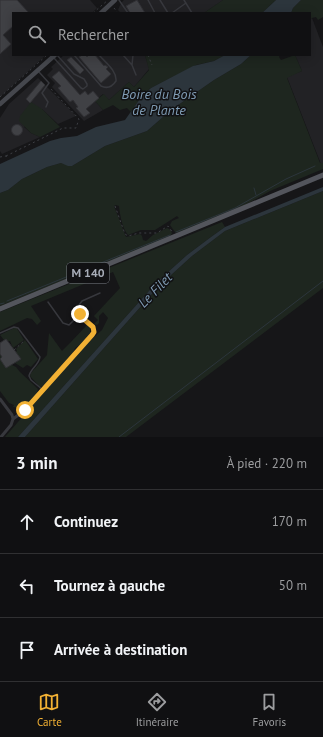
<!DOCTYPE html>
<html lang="fr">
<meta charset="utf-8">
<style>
:root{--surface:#101012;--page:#19191b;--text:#f1f3f6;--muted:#9c9d9f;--line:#303032;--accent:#f2b134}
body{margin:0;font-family:"PT Sans",sans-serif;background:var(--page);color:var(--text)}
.stop{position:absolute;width:12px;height:12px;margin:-9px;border:3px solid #f2b134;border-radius:50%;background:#fff}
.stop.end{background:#f2b134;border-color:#fff;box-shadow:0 1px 4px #0008}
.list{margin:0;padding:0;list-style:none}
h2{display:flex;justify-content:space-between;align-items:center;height:52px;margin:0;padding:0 16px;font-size:17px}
h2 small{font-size:13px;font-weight:400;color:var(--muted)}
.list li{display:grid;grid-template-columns:26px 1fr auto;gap:12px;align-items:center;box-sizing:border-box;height:64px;padding:0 16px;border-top:1px solid var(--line)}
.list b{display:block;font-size:15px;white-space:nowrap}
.list em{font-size:13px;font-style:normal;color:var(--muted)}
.icon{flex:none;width:22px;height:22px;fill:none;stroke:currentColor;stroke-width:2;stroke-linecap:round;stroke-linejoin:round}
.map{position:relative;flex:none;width:323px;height:437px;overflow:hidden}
.search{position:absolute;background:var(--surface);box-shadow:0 2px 10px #0003;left:12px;right:12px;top:12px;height:44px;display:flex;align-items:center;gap:10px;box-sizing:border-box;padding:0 14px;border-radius:0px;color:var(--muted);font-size:15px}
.sheet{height:244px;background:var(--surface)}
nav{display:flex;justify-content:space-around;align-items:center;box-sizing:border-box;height:56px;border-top:1px solid var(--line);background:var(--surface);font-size:11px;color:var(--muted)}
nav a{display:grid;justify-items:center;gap:2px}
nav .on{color:var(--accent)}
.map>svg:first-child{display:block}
.built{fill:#222225}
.green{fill:#1e261f}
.water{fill:#2c353c}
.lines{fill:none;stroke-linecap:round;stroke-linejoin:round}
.stream{stroke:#2c353c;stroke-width:1}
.building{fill:#404145;stroke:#303034}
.path{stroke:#3d3f44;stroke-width:1;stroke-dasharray:2 3;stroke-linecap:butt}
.service{stroke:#37383d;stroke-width:1.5}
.minor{stroke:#37383d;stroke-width:3}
.secondary{stroke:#45474d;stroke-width:4.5}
.primary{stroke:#53555c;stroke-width:5}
.route{stroke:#f2b134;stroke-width:5}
.labels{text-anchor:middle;stroke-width:3;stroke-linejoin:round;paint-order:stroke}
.shield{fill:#111113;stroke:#7b7e86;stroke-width:1}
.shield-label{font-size:12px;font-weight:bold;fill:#a8adb8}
.water-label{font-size:14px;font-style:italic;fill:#7f9bb3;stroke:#111113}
</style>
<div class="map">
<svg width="323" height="437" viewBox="0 0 323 437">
<rect width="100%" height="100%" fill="#161618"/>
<!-- built -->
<path class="built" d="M 0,0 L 90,0 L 97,8 L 92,13 L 13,13 L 13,55 L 46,55 L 0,97 Z
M 124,0 L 223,0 L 204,13 L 121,13 L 118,10 L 121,3 Z
M 312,18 L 323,47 L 323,163 L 321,164 L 287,77 L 302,71 L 295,55 L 310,55 L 310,20 Z
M 64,55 L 145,55 L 149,69 L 134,87 L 129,82 L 109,100 L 103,94 L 95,101 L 103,110 L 84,121 L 52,87 L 55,83 L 47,75 L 53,69 L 51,67 Z
M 38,78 L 76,116 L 58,124 L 42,109 L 24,127 L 31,133 L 40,137 L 2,154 L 0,151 L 0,118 L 9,104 Z"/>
<!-- green -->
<path class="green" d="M 223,0 L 276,0 L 262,13 L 204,13 Z
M 301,0 L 323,0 L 323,17 L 318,20 L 316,17 L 312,18 L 310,20 L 310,13 L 291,13 L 293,8 Z
M 145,55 L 225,55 L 214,61 L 196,65 L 151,88 L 142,96 L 131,112 L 127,108 L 120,110 L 113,105 L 103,110 L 95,101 L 104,94 L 109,100 L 129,82 L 134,87 L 149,70 Z
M 251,55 L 280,55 L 279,57 L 281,60 L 295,55 L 302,71 L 287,78 L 320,163 L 323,163 L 323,169 L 270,191 L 245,205 L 177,233 L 175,232 L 170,225 L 172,221 L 179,218 L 177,216 L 155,230 L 141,230 L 128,235 C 122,228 120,215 119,206 L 116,205 L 114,206 L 126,237 L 140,234 L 142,236 L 143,240 L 146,241 L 153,235 L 167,228 L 171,230 L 172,234 L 167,238 L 152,244 L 0,306 L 0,193 L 8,190 L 22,179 L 47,167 L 61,163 L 72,166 L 105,146 L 147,131 L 171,110 L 214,80 L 241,64 Z
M 31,102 L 42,109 L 60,127 L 40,137 L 31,133 L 19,121 L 20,116 Z
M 323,191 L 323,288 L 126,437 L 25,437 L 159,286 L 192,256 L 225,231 Z
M 222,222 L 225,227 L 211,237 L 187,255 L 157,282 L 18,437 L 5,437 L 82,348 L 102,330 L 108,318 L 103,312 L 99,316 L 99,323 L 97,325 L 94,324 L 98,320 L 94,316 L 120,288 L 113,272 L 31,306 L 41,321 L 37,325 L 32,319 L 27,318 L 0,331 L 0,312 Z
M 87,325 L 90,328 L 90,333 L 81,344 L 75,348 L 70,343 Z
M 16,327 L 24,340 L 13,348 L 10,341 L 8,341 L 6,339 L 4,340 L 0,335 Z
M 49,333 L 62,351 L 70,343 L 75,348 L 73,353 L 47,382 L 43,386 L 40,387 L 30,376 L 31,373 L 47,355 Z
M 25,340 L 38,359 L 31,367 L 27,365 L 23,368 L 15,363 L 21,359 L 18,355 L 16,356 L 14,353 L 17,351 L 16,349 Z
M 0,355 L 2,357 L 0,359 L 16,367 L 20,372 L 38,389 C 36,400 24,409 13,407 L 14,405 L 9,403 L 0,391 Z"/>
<!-- water -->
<path class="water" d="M 276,0 L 301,0 L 293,8 L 291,13 L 262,13 Z
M 225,55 L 251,55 L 241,64 L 214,80 L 171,110 L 147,131 L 105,146 L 72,166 L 68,166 L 61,163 L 47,167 L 22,179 L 8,190 L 0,193 L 0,164 L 50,141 L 61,138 L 77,136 L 96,127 L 125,120 L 142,96 L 151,88 L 193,66 L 214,61 Z
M 323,187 L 323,191 L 225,231 L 192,256 L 159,286 L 25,437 L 18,437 L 157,282 L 187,255 L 211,237 L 225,227 Z"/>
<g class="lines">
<!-- stream -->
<path class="stream" d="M 254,188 L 256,195
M 176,232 L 235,208 L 286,179 L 315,166
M 7,301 L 170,235
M 0,304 L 4,303
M 119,437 L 323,281"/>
</g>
<!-- building -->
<path class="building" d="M 0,0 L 17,0 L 29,13 L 13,13 L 13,26 L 3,35 L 11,44 L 0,54 Z
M 137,0 L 145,13 L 130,13 L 126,6 Z
M 82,55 L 86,55 L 87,57 L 89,55 L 95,55 L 104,66 L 105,65 L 108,67 L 106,69 L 111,74 L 101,83 L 79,57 Z
M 71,57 L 84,70 L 80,74 L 67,60 Z
M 59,71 L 80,95 L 85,91 L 88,95 L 93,91 L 99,98 L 86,109 L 90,113 L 84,117 L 76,108 L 78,107 L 73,100 L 70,102 L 58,88 L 61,86 L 52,77 Z
M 41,81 L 45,85 L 30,103 L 26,99 Z
M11.5 130a5.5 5.5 0 1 1 11 0a5.5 5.5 0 1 1-11 0Z
M 6,339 L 21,359 L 6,368 L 0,359 L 2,357 L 0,354 L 0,343 Z"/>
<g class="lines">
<!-- path -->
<path class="path" d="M 114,8 L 118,13
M 93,13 L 108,0
M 148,55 L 152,65
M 0,97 L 47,55
M 6,156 L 63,128 L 76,128 L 79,119 L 50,88
M 0,157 L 6,156 L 8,157
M 115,206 L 125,234 L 128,236 L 139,233 L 157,233 L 168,226 L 173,233
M 14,350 L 24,341"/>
<!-- service -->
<path class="service" d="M 119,0 L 128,13
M 148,0 L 155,13
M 160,0 L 168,13
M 184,0 L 192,13
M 172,13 L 186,3
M 74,55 L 101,86 C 107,89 112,87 116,81 C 117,71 106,63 99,55
M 123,55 L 132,65 L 136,75
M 54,58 L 81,88 L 83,89 L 87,86 L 87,84 L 84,79 L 74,74 L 57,55
M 132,65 L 133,55
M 39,72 L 49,83 L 42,93 L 48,102 L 46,107
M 48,302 L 63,323 L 69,325 L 79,315 L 79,305 L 82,301 L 100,293
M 0,333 L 14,327 L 18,328 L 40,357 C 39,365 30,369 29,376 L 31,380 L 43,390"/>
<!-- minor -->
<path class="minor" d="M 0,399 L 12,415 L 13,419
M 13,419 L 25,410 L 92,335 L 93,332 L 93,327 L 79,315
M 1,437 L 11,425 L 13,419"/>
<!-- secondary -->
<path class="secondary" d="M 101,13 L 115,0
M 0,104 L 55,55"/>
<!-- primary -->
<path class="primary" d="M 0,309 L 323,175"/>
</g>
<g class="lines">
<!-- route -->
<path class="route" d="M 25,410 L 92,335 L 94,332 L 93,327 L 79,315 L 80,314"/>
</g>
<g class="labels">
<!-- shield labels -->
<rect class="shield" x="67" y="263" width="42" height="20" rx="3"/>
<g class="shield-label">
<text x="88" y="277">M 140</text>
</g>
<!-- water labels -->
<g class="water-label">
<text x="159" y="99">Boire du Bois<tspan x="159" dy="16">de Plante</tspan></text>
<text transform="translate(155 290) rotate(-46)" y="5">Le Filet</text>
</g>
</g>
</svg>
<div class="stop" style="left:25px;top:410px"></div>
<div class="stop end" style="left:80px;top:314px"></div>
<div class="search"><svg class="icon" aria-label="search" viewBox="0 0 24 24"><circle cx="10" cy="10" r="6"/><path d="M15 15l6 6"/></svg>Rechercher</div>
</div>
<section class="sheet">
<h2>3 min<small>À pied · 220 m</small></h2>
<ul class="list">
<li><svg class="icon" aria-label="ahead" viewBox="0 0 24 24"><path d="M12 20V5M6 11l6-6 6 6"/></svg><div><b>Continuez</b></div><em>170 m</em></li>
<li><svg class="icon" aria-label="left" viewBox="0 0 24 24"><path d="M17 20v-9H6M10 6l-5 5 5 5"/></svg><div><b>Tournez à gauche</b></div><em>50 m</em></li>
<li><svg class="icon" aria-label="arrive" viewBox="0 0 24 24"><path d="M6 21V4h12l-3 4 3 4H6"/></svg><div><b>Arrivée à destination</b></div></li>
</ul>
</section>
<nav>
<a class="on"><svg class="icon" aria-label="map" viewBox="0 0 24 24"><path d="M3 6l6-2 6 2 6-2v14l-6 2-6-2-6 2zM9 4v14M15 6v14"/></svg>Carte</a>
<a><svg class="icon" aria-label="directions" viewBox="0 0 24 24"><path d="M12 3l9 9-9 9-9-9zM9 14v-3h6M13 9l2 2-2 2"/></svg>Itinéraire</a>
<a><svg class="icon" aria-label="saved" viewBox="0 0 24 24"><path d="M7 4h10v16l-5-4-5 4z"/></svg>Favoris</a>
</nav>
